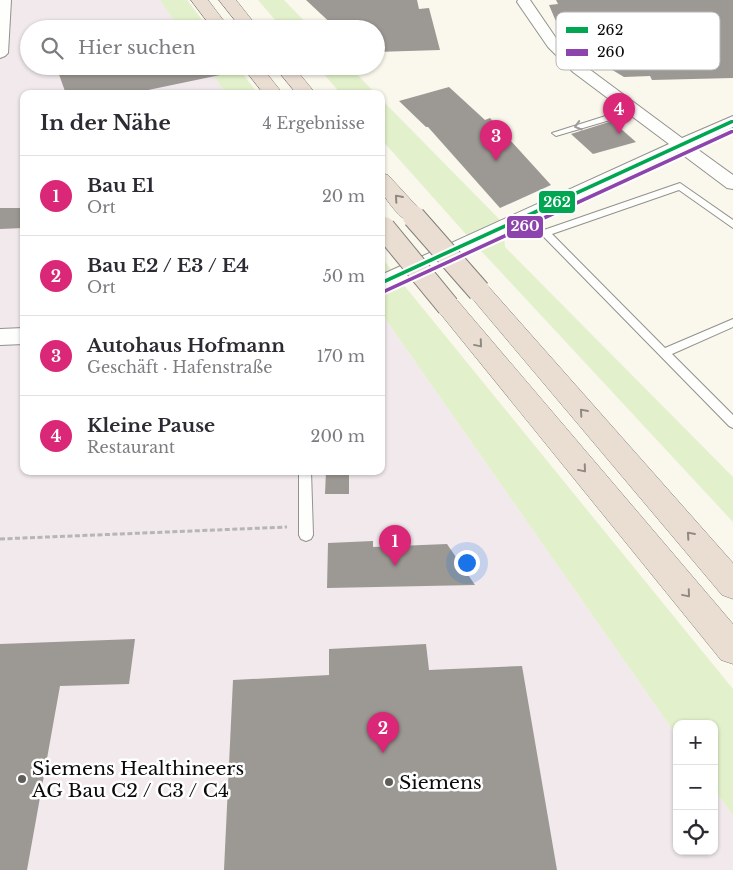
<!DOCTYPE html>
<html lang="de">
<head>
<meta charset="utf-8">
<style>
	:root { --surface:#fff; --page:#f2f2f3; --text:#2b2b33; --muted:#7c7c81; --line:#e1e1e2; --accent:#db2777 }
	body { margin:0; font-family:"Libre Baskerville",serif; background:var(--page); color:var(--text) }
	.controls { position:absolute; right:15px; bottom:15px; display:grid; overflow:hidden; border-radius:10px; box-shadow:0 1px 4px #0004 }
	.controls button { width:45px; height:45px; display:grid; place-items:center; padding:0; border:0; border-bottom:1px solid var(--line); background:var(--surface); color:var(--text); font:25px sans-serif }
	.you { position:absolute; left:466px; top:562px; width:18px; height:18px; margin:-12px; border:4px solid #fff; border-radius:50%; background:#1a73e8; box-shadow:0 0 0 8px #1a73e833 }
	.badge { display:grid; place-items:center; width:32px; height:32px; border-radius:50%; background:var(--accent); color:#fff; font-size:16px; font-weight:700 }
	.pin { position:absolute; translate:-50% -41px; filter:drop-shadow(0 1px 2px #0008) }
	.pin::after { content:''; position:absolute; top:26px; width:18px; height:15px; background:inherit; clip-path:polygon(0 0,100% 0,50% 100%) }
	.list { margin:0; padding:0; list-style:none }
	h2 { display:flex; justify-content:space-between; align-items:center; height:65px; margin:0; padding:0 20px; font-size:21px }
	h2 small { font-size:16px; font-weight:400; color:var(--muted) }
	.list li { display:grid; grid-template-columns:32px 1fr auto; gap:15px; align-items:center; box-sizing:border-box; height:80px; padding:0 20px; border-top:1px solid var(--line) }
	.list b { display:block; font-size:19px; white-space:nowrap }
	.list p { margin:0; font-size:16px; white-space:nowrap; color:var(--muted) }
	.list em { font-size:16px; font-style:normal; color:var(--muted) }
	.icon { flex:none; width:28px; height:28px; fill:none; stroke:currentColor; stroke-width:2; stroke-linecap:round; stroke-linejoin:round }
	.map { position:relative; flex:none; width:733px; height:870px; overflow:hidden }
	.search { position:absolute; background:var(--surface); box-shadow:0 1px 4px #0004; left:20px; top:20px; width:365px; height:55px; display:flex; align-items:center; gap:12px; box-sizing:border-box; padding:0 18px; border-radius:28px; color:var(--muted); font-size:19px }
	.panel { position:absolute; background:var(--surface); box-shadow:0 1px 4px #0004; left:20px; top:90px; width:365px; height:385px; border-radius:10px }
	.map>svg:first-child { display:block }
</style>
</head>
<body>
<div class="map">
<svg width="733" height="870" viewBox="0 0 733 870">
	<rect width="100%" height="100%" fill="#faf7ed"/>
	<!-- industrial -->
	<polygon fill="#f1e9ec" points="0,0 160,0 180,29 29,29 29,66 207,66 226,94 24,94 24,471 381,471 381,313 677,736 677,851 714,851 714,789 733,816 733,870 0,870"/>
	<!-- green -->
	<g fill="#e2f1cb">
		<polygon points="160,0 187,0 209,29 180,29"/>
		<polygon points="258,0 284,0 312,29 283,29"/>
		<polygon points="207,66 237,66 258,94 226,94"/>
		<polygon points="317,66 349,66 376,94 341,94"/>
		<polygon points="381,99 503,223 505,247 733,477 733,522 472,241 381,139"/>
		<polygon points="381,257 733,689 733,816 714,789 714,724 677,724 677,736 381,313"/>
	</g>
	<!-- building -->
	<g fill="#9c9994">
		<polygon points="306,0 417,0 419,9 429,8 440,50 376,52 376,29 337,29"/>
		<polygon points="556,0 733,0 733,78 652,80 650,76 624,77 599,62 588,37 563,38 549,5 558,4"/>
		<polygon points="56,66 219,66 220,75 129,94 66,94"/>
		<polygon points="449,87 485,120 490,118 551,185 500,208 428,127 426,127 399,101"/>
		<polygon points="612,121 636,142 593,154 571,134"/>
		<polygon points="0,208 24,208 24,228 0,229"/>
		<polygon points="326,471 349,471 349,494 325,494"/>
		<polygon points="373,541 373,547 447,544 475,585 327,588 328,543"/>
		<polygon points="135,639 129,684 60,686 27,870 0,870 0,644"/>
		<polygon points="426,644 429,670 522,666 557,870 224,870 233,680 329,675 329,649"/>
	</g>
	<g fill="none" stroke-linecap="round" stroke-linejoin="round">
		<!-- lane casing -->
		<g stroke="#92918c" stroke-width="2">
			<g id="lane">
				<polygon points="634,107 637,108 637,112 556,136 552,133"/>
				<polygon points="680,183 733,220 733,228 679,190 552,234 665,348 733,319 733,327 672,354 733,415 733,428 729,426 540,233 541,231"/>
				<polygon points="299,471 311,471 313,535 311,539 306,541 301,539 299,535"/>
			</g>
		</g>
		<!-- street casing -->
		<g stroke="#92918c" stroke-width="2">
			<g id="street">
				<polygon points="0,0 11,0 8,53 5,56 0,58"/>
				<polygon points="518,0 530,0 558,41 585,66 682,138 733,116 733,127 693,146 733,175 733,189 727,188 679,152 381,290 381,275 669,144 573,72 548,47 517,2"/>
				<polygon points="24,328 24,344 0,345 0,329"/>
			</g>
		</g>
		<!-- highway casing -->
		<g stroke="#7f7e7a" stroke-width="1">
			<g id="highway">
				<polygon points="191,0 208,0 230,29 213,29"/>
				<polygon points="219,0 236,0 259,29 242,29"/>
				<polygon points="242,66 261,66 283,94 264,94"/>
				<polygon points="274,66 293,66 316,94 297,94"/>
				<path d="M381,173L388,175L422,212L425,217L422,222C403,227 392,206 381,192Z"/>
				<polygon points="479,283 487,285 733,563 733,599 722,595 471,297 467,291 471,285"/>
				<polygon points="448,298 457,300 733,624 733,664 721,660 439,312 436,306 439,300"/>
			</g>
		</g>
		<!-- path -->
		<polyline stroke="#b7b6b5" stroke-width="3" stroke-dasharray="5 2.5" stroke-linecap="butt" points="0,539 287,527"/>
		<!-- lane -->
		<use href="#lane" fill="#fefefc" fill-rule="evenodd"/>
		<!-- street -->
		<use href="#street" fill="#fefefc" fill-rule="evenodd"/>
		<!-- highway -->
		<use href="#highway" fill="#eaded2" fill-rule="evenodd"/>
		<!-- highway-bridge casing -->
		<g stroke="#7f7e7a" stroke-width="24" stroke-linecap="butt">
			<g id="highway-bridge">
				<polyline points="414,217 479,291"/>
				<polyline points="384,228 448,306"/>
			</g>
		</g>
		<!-- highway-bridge -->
		<use href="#highway-bridge" stroke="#eaded2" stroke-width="22"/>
		<!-- bus-1 casing -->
		<g stroke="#fff" stroke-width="4">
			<polygon id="bus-1" points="731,120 733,120 733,123 381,285 381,281"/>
		</g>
		<!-- bus-2 casing -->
		<g stroke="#fff" stroke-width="4">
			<polygon id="bus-2" points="731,130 733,130 733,133 387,292 385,293 382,291 383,290"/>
		</g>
		<!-- bus-1 -->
		<use href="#bus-1" fill="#00a651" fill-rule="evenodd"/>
		<!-- bus-2 -->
		<use href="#bus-2" fill="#8e44ad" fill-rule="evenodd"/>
	</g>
	<!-- one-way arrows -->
	<defs><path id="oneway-chevron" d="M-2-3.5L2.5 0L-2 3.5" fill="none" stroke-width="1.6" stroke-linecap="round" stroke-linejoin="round" transform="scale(1.25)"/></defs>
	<use stroke="#9c9c9b" href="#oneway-chevron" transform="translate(578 126) rotate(164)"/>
	<g stroke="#908982">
		<use href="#oneway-chevron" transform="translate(398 198) rotate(-131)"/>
		<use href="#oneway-chevron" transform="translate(479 344) rotate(50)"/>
		<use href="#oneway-chevron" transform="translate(583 412) rotate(-131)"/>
		<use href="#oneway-chevron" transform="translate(583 469) rotate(50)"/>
		<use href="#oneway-chevron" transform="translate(690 535) rotate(-131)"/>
		<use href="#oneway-chevron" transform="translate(687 594) rotate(50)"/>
	</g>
	<!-- markers -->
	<g fill="#5e5d59" stroke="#fff" stroke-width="2">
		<circle cx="22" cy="779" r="5"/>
		<circle cx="389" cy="782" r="5"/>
	</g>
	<g text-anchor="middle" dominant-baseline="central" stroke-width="5" stroke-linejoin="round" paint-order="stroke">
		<!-- near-poi labels -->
		<g font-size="19" fill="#0a0a0a" stroke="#fff" text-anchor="start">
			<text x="32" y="768">Siemens Healthineers<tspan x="32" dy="22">AG Bau C2 / C3 / C4</tspan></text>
			<text x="399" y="782">Siemens</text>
		</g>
	</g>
	<!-- legend -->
	<rect x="556" y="12" width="164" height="58" rx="8" fill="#fff" stroke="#b6b6b6" stroke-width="1"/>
	<rect x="566" y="27" width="22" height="6" fill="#00a651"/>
	<rect x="566" y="49" width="22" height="7" fill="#8e44ad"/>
	<g font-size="14" fill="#0a0a0a">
		<text x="597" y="35">262</text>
		<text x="597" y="57">260</text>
	</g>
	<g stroke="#fff" stroke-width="2">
		<rect x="538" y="190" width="38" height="24" rx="5" fill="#00a651"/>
		<rect x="506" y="215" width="38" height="24" rx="5" fill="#8e44ad"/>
	</g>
	<g font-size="14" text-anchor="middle" font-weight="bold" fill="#fff">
		<text x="557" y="207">262</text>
		<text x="525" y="231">260</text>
	</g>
</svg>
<div class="controls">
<button>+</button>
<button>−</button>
<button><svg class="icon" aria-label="locate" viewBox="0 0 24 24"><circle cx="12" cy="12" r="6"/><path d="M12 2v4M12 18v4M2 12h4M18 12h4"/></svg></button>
</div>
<div class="you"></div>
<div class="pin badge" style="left:395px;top:566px">1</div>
<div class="pin badge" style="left:383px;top:753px">2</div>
<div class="pin badge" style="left:496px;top:161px">3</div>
<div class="pin badge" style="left:619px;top:134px">4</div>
<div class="search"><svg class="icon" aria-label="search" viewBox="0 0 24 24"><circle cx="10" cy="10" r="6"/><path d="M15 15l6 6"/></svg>Hier suchen</div>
<section class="panel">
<h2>In der Nähe<small>4 Ergebnisse</small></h2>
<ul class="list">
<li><span class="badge">1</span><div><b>Bau E1</b><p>Ort</p></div><em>20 m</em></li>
<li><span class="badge">2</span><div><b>Bau E2 / E3 / E4</b><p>Ort</p></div><em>50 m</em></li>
<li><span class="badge">3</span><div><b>Autohaus Hofmann</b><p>Geschäft · Hafenstraße</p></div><em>170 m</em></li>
<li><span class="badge">4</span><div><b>Kleine Pause</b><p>Restaurant</p></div><em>200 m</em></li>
</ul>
</section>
</div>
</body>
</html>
